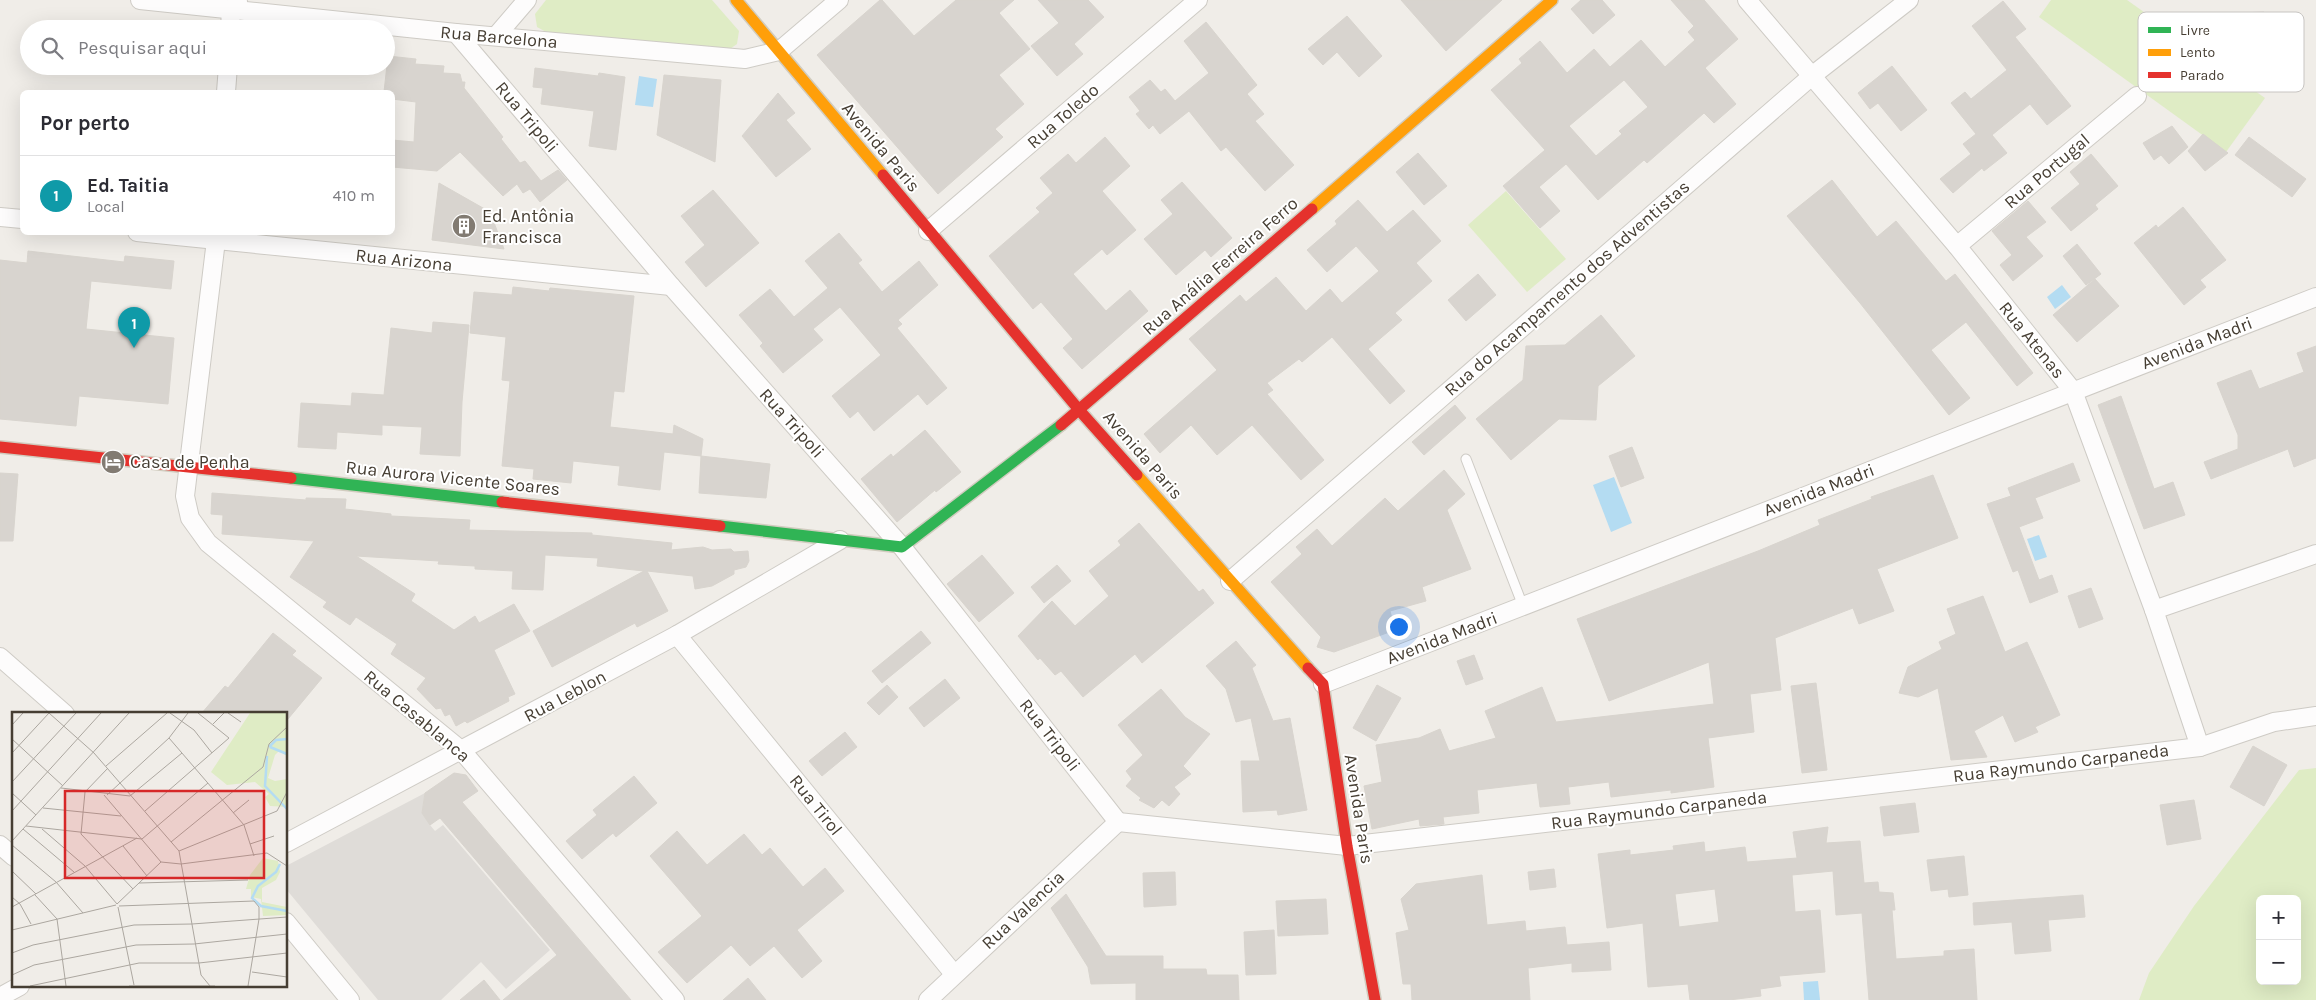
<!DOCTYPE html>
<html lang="pt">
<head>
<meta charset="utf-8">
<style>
	:root { --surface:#fff; --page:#f2f2f3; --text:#2b2b33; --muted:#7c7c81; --line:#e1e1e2; --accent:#2563eb }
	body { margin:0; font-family:Karla,sans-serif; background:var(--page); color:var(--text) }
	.controls { position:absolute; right:15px; bottom:15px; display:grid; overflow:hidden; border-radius:8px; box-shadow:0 5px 20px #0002 }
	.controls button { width:45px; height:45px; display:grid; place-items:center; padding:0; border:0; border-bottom:1px solid var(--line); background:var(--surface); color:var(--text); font:25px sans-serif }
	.you { position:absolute; left:1398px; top:626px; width:18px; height:18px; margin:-12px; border:4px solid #fff; border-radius:50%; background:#1a73e8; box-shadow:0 0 0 8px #1a73e833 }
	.badge { display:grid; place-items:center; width:32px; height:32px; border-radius:50%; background:var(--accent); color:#fff; font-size:16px; font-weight:700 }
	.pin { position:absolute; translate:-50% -41px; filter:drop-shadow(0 1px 2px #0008) }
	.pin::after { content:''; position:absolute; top:26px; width:18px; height:15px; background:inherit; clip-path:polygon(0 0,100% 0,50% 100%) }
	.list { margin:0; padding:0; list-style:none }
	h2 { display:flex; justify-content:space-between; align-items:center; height:65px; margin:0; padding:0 20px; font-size:21px }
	h2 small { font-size:16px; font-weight:400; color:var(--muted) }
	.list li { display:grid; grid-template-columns:32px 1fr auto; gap:15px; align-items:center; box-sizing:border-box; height:80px; padding:0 20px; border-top:1px solid var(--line) }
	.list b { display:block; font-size:19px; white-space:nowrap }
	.list p { margin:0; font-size:16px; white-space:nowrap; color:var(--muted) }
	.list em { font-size:16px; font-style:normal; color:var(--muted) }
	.icon { flex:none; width:28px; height:28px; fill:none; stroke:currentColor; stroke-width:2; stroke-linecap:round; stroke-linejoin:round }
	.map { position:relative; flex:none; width:2316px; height:1000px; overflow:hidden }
	.search { position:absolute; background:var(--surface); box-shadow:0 5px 20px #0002; left:20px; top:20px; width:375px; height:55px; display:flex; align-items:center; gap:12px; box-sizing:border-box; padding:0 18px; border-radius:28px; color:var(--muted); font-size:19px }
	.panel { position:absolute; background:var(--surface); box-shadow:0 5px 20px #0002; left:20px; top:90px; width:375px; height:145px; border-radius:8px }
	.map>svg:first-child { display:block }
</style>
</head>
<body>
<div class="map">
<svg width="2316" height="1000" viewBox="0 0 2316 1000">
	<rect width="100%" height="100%" fill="#f0ede8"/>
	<!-- green -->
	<g fill="#dfecc5" fill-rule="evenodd">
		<polygon points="546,0 712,0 739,31 737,44 727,51 548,33 537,27 535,14"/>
		<polygon points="2051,0 2127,0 2265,98 2226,152 2039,17"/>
		<polygon points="1506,191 1566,259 1527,292 1468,225"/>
		<path d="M2316,768V1000H2139L2149,973L2194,906L2299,770ZM2260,899H2297V981H2260Z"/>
	</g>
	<!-- parking -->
	<polygon fill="#dfdcd8" points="425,793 422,813 430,825 435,831 443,825 550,950 506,989 481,962 441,1000 378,1000 286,889 286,866"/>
	<!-- water -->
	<g fill="#b4dcf2">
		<polygon points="639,76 657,79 653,107 635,105"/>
		<polygon points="2062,285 2071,297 2055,309 2047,297"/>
		<polygon points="1614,477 1632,523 1611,532 1593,485"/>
		<polygon points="2039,535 2047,557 2035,561 2027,539"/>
		<polygon points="1818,981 1820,1000 1804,1000 1803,982"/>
	</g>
	<!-- building -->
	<g fill="#d8d4cf" stroke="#d8d4ce" fill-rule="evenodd">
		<polygon points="880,0 882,0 914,36 956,0 1014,0 999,13 1030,49 999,75 1024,104 995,129 1003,137 938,194 817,55"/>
		<polygon points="1038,0 1088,0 1104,17 1074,44 1083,54 1057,76 1031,46 1059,23"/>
		<polygon points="1401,0 1502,0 1446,51"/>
		<polygon points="1581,0 1602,0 1615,15 1593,34 1571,9"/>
		<path d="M1671,0H1704L1738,39L1705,68L1736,104L1714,123L1704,113L1647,163L1644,160L1598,200L1566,164L1539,187L1560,211L1540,228L1503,186L1545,150L1491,90L1522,63L1519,59L1540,41L1567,73L1594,49L1610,67L1641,40L1665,67L1695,40L1688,32L1694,26ZM1624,80L1648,107L1619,131L1622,134L1596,156L1569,126Z"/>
		<polygon points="2003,1 2026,29 2015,37 2071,106 2047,125 2030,104 1992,135 2007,153 1984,171 1982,168 1953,193 1940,179 1971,154 1963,144 1976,134 1951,103 1965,92 1971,99 2007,70 1972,26"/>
		<polygon points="2264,12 2265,36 2256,46 2242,46 2232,37 2231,23 2241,13"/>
		<polygon points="1347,16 1382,56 1359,77 1337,52 1323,65 1308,49"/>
		<polygon points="1206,22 1257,85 1247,94 1264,114 1255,121 1294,165 1265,191 1226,147 1221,151 1189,111 1160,134 1153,125 1149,129 1136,114 1140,111 1129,97 1150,80 1161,92 1165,89 1175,101 1209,73 1184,41"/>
		<polygon points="388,56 416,59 415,64 444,66 443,73 460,74 462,82 465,82 464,88 503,137 501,139 520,163 525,161 541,181 558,170 567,180 540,202 530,189 523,193 517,184 503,196 460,152 437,171 392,167 392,140 414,142 416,102 392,99 392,92 384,92"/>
		<polygon points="1892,66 1927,110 1901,131 1878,103 1870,109 1858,93"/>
		<polygon points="535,68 598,76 599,73 625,77 616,150 589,146 594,111 541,104 543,88 533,87"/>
		<polygon points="664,75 721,80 715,162 657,135"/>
		<polygon points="778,93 795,113 786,120 811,149 776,177 742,136"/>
		<polygon points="2172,126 2188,147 2169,164 2161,155 2154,160 2143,143"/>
		<polygon points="2203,134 2228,153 2205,171 2188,151"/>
		<polygon points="1105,137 1130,166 1102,191 1136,230 1107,255 1102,249 1073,274 1106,311 1130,290 1148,311 1082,369 1063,348 1073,339 1041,302 1033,309 989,256 1040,212 1036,208 1053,193 1040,178 1068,154 1076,163"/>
		<polygon points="2249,137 2306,179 2292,197 2235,155"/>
		<polygon points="1418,153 1447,186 1424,205 1396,172"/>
		<polygon points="2091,154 2118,186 2095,205 2098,209 2071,231 2051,208 2080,184 2070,172"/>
		<polygon points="1832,180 1877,237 1896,221 1946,281 1955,274 2033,373 2017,386 1966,322 1931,350 1970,398 1949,415 1860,303 1787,216"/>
		<polygon points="1182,182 1232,238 1211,257 1205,250 1176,275 1144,239 1173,214 1161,200"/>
		<polygon points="439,183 490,212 504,249 432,240"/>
		<polygon points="713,190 759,243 706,287 685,262 705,245 681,216"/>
		<polygon points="1358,200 1387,232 1413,210 1441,241 1416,263 1432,281 1395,313 1402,320 1368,349 1405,391 1390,404 1332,337 1302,362 1299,359 1267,383 1273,390 1267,394 1324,460 1301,480 1252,425 1217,455 1191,425 1160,453 1144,434 1217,370 1189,339 1240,295 1246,302 1276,277 1306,311 1330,289 1342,303 1379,271 1356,246 1327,272 1307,250 1337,224 1335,221"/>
		<polygon points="2028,201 2046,222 2026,237 2043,256 2013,281 2000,265 2012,255 1992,231"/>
		<polygon points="2183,207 2226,260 2200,280 2206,287 2184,305 2134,243 2156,225 2158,228"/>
		<polygon points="839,233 862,260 858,263 882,292 919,261 938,285 898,320 902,324 897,328 947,388 927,405 918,394 874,431 858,411 850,418 832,396 881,355 840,307 813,329 823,340 783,373 760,346 763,343 739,315 770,289 794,317 828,288 805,261"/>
		<polygon points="2077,244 2101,274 2086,285 2063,256"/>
		<polygon points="28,251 124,262 125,256 174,261 171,289 91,281 86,329 174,338 168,404 79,396 76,426 0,419 0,260 27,263"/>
		<polygon points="1478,274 1496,295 1466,321 1448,300"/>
		<polygon points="2095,279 2119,306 2077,342 2053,315"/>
		<polygon points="513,287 549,291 550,288 634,296 624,392 614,391 610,427 673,434 674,425 703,439 701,456 664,452 660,490 618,485 620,466 573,461 571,483 533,479 534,469 502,466 510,381 502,380 506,337 470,333 474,292 512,295"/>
		<polygon points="1601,315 1635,356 1598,386 1596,420 1559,419 1511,460 1476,419 1523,380 1526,346 1565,345"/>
		<polygon points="433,322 469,325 462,402 460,456 420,454 422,427 382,425 382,435 337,432 336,449 298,447 301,403 351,406 352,393 384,395 391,328 432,333"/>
		<polygon points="2316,346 2316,458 2294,467 2288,449 2211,479 2204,462 2238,449 2238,435 2217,383 2251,370 2259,389 2304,372 2297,353"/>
		<polygon points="2121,396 2154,489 2173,482 2185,515 2144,529 2098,405"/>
		<polygon points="1455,405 1466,418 1424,455 1412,442"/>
		<polygon points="925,430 961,472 936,492 935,490 897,522 861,479 891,454 893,457"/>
		<polygon points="1632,447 1644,478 1621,487 1609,456"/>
		<polygon points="701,456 770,464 766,498 699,493"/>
		<polygon points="2073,463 2080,481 2035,498 2043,518 2019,527 2039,580 2052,575 2058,592 2030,603 2018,570 2013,572 1987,504 2011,496 2008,488"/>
		<polygon points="1444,470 1465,494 1447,510 1471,569 1422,587 1426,601 1390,611 1395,630 1334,652 1317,647 1321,637 1271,582 1302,554 1296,547 1317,529 1332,546 1385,498 1398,511"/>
		<polygon points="0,473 18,474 13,541 0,541"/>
		<polygon points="1933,475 1958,538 1877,569 1894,611 1859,624 1853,608 1775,638 1781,690 1750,694 1754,732 1708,738 1714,787 1671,793 1671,790 1611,797 1609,782 1568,787 1570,804 1540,807 1537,783 1477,790 1479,813 1443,817 1444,824 1420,826 1419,819 1372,829 1364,786 1382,782 1376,745 1419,738 1440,729 1449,751 1496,738 1485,711 1542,687 1556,722 1714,704 1709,662 1609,701 1577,619 1758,551 1820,525 1818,520 1872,499 1871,497"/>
		<polygon points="212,493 306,500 306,498 346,499 345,509 391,514 391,516 470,520 469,530 592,533 592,535 672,543 671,550 703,547 712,550 731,549 734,552 748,551 749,561 746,567 734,570 734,574 712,586 695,589 693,576 647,571 668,611 637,627 635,623 552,667 533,631 644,571 597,566 598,558 545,555 543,590 512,589 513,571 475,569 475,566 438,564 439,561 356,556 415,594 411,601 454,630 475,616 479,623 514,604 530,631 494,650 515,694 508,697 509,701 467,723 465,721 456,726 450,714 445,716 441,708 436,709 417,689 426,678 391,654 397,644 356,617 350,625 323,607 327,602 290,577 314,541 222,534 223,515 211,514"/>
		<polygon points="1139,523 1199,592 1203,589 1214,603 1142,663 1135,654 1083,697 1061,671 1055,675 1040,658 1038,660 1018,636 1052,601 1075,626 1109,596 1089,571 1121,545 1118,541"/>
		<polygon points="982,555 1014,593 979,622 947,584"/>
		<polygon points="1057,565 1071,581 1044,603 1031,587"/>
		<polygon points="2091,588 2103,619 2079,628 2068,596"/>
		<polygon points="1983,596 2005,652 2027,642 2060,715 2035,727 2038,732 2015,742 2003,715 1974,731 1987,757 1951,760 1938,688 1918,697 1899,693 1908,667 1942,649 1939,642 1956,634 1947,609"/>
		<polygon points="921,631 931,643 882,683 872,671"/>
		<polygon points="273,633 296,651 292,655 322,678 288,719 286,714 201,714 225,686 228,688"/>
		<polygon points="1236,641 1256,665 1252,668 1273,721 1290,718 1307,810 1278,815 1277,810 1243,812 1241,761 1260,761 1251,718 1236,722 1226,689 1206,666"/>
		<polygon points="1474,655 1483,679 1466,685 1457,661"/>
		<polygon points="945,679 960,698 924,727 909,708"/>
		<polygon points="1816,683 1827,770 1802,773 1791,686"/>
		<polygon points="887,685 898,697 879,715 867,703"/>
		<polygon points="1377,685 1401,698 1376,741 1353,728"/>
		<polygon points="1161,689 1185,717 1210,734 1183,766 1191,774 1174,787 1180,794 1169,806 1162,800 1154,808 1139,800 1141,798 1126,786 1132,779 1126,771 1143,755 1118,725"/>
		<polygon points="845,732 857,747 822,776 809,761"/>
		<polygon points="2253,746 2287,765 2264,806 2230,787"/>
		<polygon points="454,773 466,775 478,791 462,802 631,1000 503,1000 557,955 440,818 430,825 422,813 425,793"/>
		<polygon points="634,776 657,803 616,837 613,833 582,859 566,841 597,815 593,810"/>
		<polygon points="2194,800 2201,839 2167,845 2160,805"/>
		<polygon points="1915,803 1919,832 1884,836 1880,807"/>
		<path d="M1828,827L1826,843L1860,841L1864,883L1878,882L1879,892L1893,893L1895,910H1892L1896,959L1944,956V951L1974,949L1977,1000H1869L1862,913L1836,915L1833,871L1792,875L1795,912L1820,910L1825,972L1779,976L1781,986L1760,989L1761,996L1729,1000H1690L1688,984L1648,987L1643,923L1607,928L1598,854L1630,850V855L1674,850L1673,846L1704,842L1705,852L1745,847L1747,862L1797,858L1793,832ZM1715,889L1719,922L1679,927L1675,894Z"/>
		<polygon points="677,831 707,865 744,834 762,855 770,848 803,887 825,868 844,891 797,930 822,961 802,978 774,946 750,966 731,945 687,983 658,952 702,916 650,856"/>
		<polygon points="1964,856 1968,895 1949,897 1948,889 1931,891 1927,860"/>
		<polygon points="1554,869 1556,887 1530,890 1528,872"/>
		<polygon points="1175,872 1176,905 1144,907 1143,873"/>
		<polygon points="1482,875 1487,925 1525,921 1526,931 1565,927 1567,945 1609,942 1611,970 1572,972 1572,963 1528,968 1530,1000 1412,1000 1411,984 1403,984 1396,933 1409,930 1401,899 1416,884"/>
		<polygon points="1066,894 1106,956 1163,956 1163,969 1206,969 1207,975 1238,975 1239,1000 1136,1000 1136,983 1091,984 1088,967 1051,908"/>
		<polygon points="2083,895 2085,917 2048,920 2051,951 2015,954 2012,922 1974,925 1973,903"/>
		<polygon points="1326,899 1328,934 1278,936 1276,901"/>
		<polygon points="1274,930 1276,974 1246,975 1244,932"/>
		<polygon points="748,978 766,1000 723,1000"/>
		<polygon points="484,980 500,1000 460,1000"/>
	</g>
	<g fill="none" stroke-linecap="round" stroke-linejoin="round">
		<!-- lane casing -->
		<g stroke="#cecbc5" stroke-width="11">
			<polyline id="lane" points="1466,459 1523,606"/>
		</g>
		<!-- street casing -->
		<g stroke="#cecbc5" stroke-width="20">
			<g id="street">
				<polyline points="140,0 456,33 745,59 779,51 839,0"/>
				<polyline points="1747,0 1957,246 2073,391 2154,610 2200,747"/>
				<polyline points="230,29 231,9 238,2"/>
				<polyline points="456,33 671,286 902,547 1118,822"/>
				<polyline points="496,36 527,0"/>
				<polyline points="226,92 228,66"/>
				<polyline points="0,217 22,219"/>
				<polyline points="928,231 1198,0"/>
				<polyline points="137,232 671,286"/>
				<polyline points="217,232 185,496 190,518 208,543 462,751 675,1000"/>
				<polyline points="1957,246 2137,96"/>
				<polyline points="1230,581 1813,75 1909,0"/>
				<polyline points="2154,610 2316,554"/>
				<polyline points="677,635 954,974"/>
				<polyline points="0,657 65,714"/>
				<polyline points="1323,684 2316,297"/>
				<polyline points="1118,822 1347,846 2200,747 2274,722 2316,716"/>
				<polyline points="286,843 677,635 840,540"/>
				<polyline points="0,845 14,857"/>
				<polyline points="286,922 350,1000"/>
				<polyline points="0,997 20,986"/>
				<polyline points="928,1000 1118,822"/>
			</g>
		</g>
		<!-- fast casing -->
		<g stroke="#d1ccbf" stroke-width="14">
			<g id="fast">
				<polyline points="291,478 502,502"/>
				<polyline points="720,526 902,547 1061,425"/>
			</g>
		</g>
		<!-- slow casing -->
		<g stroke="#d1ccbf" stroke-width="14">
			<g id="slow">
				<polyline points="736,0 883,175"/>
				<polyline points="1312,209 1552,0"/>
				<polyline points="1137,475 1308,668"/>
			</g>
		</g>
		<!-- jam casing -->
		<g stroke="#d1ccbf" stroke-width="14">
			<g id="jam">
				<polyline points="883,175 1080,411 1137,475"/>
				<polyline points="1061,425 1312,209"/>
				<polyline points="0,447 291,478"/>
				<polyline points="502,502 720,526"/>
				<polyline points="1308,668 1323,684 1347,846 1375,1000"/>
			</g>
		</g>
		<!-- lane -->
		<use href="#lane" stroke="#fdfcfc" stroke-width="9"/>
		<!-- street -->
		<use href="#street" stroke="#fdfcfc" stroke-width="18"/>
		<!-- fast -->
		<use href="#fast" stroke="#30b455" stroke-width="11"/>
		<!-- slow -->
		<use href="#slow" stroke="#ff9f0a" stroke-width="11"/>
		<!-- jam -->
		<use href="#jam" stroke="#e5322d" stroke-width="11"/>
	</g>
	<!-- icons -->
	<defs>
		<g id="building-disc" transform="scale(1.25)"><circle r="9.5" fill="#827b72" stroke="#fff"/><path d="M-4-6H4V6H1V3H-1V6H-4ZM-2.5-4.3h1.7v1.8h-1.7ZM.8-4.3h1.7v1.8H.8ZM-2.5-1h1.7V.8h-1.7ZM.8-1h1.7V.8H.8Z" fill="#fff"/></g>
		<g id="hotel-disc" transform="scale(1.25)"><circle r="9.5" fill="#827b72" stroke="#fff"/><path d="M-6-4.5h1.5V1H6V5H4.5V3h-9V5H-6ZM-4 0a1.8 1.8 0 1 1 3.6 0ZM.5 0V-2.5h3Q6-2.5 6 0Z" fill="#fff"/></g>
	</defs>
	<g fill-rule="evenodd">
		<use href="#building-disc" x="464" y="226"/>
		<use href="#hotel-disc" x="113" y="462"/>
	</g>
	<g text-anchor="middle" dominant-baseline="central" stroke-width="4" stroke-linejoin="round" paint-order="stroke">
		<!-- street labels -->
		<g font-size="18" fill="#463e33" stroke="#fff">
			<text transform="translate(499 37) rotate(5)">Rua Barcelona</text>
			<text transform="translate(1063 116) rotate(-41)">Rua Toledo</text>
			<text transform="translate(527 117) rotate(50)">Rua Tripoli</text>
			<text transform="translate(881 147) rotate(50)">Avenida Paris</text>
			<text transform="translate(2047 171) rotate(-40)">Rua Portugal</text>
			<text transform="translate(404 260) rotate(6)">Rua Arizona</text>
			<text transform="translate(1220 266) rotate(-41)">Rua Anália Ferreira Ferro</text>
			<text transform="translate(1567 288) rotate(-41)">Rua do Acampamento dos Adventistas</text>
			<text transform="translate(2032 340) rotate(51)">Rua Atenas</text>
			<text transform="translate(2197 343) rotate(-21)">Avenida Madri</text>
			<text transform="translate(792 423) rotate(48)">Rua Tripoli</text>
			<text transform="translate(1143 455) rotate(49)">Avenida Paris</text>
			<text transform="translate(453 478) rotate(6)">Rua Aurora Vicente Soares</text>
			<text transform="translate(1819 490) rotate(-21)">Avenida Madri</text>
			<text transform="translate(1442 638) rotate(-21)">Avenida Madri</text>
			<text transform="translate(565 696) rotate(-28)">Rua Leblon</text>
			<text transform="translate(417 716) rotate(40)">Rua Casablanca</text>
			<text transform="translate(1050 735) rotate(52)">Rua Tripoli</text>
			<text transform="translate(2061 763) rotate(-7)">Rua Raymundo Carpaneda</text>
			<text transform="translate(816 805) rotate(51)">Rua Tirol</text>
			<text transform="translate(1359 809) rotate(81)">Avenida Paris</text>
			<text transform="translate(1659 810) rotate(-7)">Rua Raymundo Carpaneda</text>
			<text transform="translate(1023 910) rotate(-43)">Rua Valencia</text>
		</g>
		<!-- poi labels -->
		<g font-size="18" fill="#463e33" stroke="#fff" text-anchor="start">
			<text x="482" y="216">Ed. Antônia<tspan x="482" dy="21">Francisca</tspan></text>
			<text x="130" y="462">Casa de Penha</text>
		</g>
	</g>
	<!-- overview -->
	<g transform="translate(12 712)">
		<rect width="275" height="275" fill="#f0ede8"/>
		<path d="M238,1H275V44L267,39L263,43L256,66L263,69L275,67V95L258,94L253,85L257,82L243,70L215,73L199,60ZM251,146L266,149L268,160L264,168L250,176V190L275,195V203L251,204L249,187L239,185V177H234L238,163Z" fill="#dfecc5"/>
		<path fill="none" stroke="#b4dcf2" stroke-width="2.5" d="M257,35L264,28L275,27M258,35L275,42M255,44L253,74L275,97M268,152L264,160L246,174L240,186L249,194L275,199"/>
		<path fill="none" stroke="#aca7a0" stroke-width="1" d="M37,1L82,41L167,139L189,263L198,274M158,1L182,18L200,41M216,1L229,10M201,12L212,1M0,13L11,1M157,26L232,113L242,144M0,27L51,74M0,41L37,1M94,54L155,1M96,56L73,80L69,122L121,177M0,70L64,1M49,76L118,84L170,41M0,81L24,103M92,83L149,150M95,83L157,26L176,1M31,96L109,104M0,99L89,1M133,99L217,26L186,1M221,101L237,88M14,114L130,127L196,71M11,117L62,160M30,117L73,154L105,192M0,129L117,1M159,130L251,55L257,32L275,15M238,132L262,124M0,133L44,170L71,201M111,134L135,164M167,139L265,99L275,80M149,150L169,152L255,141L275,154M0,159L24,182M127,171L236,168M23,183L45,207L54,274M0,185L8,192L19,212M105,192L149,150M107,194L242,189L247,195V207L236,274M0,195L125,126M106,195L122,273M0,218L104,193M0,241L21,233L122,213L180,212L275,205M240,260L275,265M0,263L22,253L124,233L182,232L275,222M18,274L127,251H187L275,241M117,274H203"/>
		<path fill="#d62828" fill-opacity="0.15" stroke="#d62828" stroke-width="2.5" d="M53,79H252V166H53Z"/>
		<rect width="275" height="275" fill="none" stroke="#463e33" stroke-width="2.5"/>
	</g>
	<!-- legend -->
	<rect x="2138" y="12" width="166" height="80" rx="8" fill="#fff" stroke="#c8c5c2" stroke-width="1"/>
	<rect x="2148" y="27" width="23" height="6" fill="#30b455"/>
	<rect x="2148" y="49" width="23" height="7" fill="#ff9f0a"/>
	<rect x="2148" y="72" width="23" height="6" fill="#e5322d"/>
	<g font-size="14" fill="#463e33">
		<text x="2180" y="35">Livre</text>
		<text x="2180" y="57">Lento</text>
		<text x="2180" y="80">Parado</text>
	</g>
</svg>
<div class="controls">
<button>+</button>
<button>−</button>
</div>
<div class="you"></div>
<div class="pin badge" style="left:134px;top:348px;background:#0f9aa8">1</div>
<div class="search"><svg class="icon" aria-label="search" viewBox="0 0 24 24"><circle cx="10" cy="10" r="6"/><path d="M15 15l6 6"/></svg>Pesquisar aqui</div>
<section class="panel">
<h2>Por perto<small></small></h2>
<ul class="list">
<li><span class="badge" style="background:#0f9aa8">1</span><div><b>Ed. Taitia</b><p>Local</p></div><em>410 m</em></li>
</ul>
</section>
</div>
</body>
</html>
